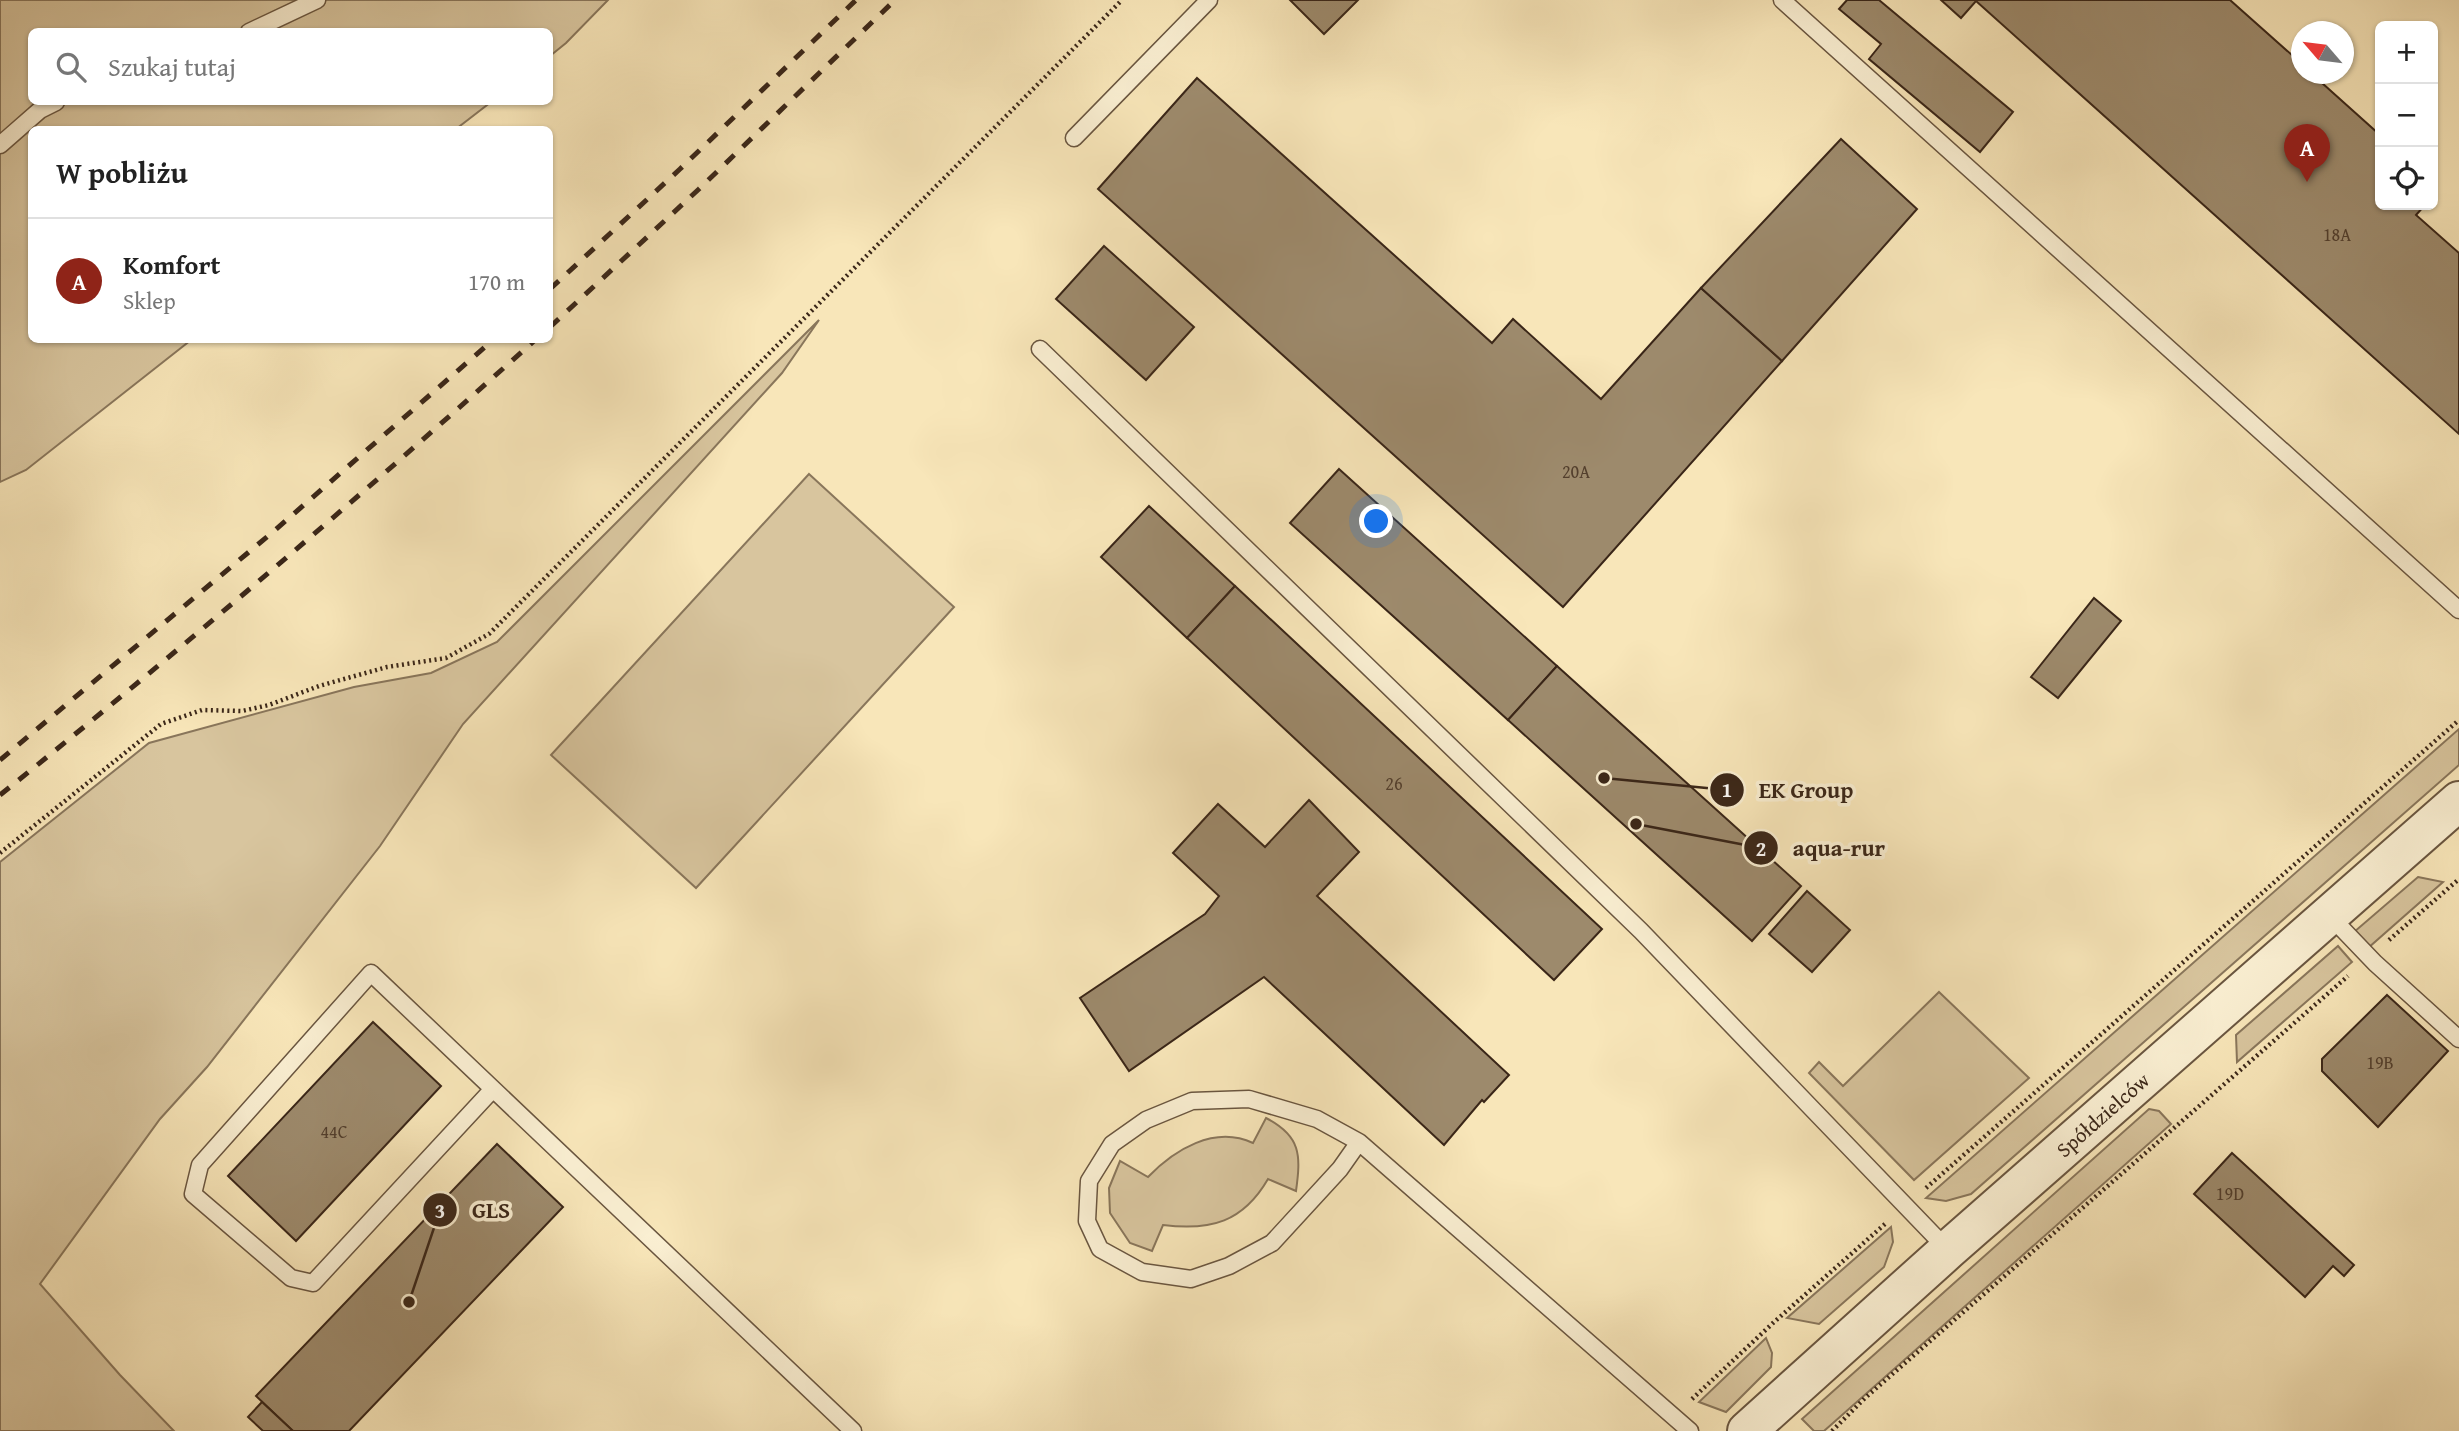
<!DOCTYPE html>
<html lang="pl">
<head>
<meta charset="utf-8">
<style>
	:root { --surface:#fff; --page:#f2f2f2; --text:#222; --muted:#767676; --line:#e0e0e0; --accent:#8f2418 }
	body { margin:0; font-family:"Gentium Book Plus",serif; background:var(--page); color:var(--text) }
	.controls { position:absolute; right:21px; top:21px; display:grid; overflow:hidden; border-radius:10px; box-shadow:0 2px 5px #0004 }
	.controls button { width:63px; height:63px; display:grid; place-items:center; padding:0; border:0; border-bottom:2px solid var(--line); background:var(--surface); color:var(--text); font:35px sans-serif }
	.compass { position:absolute; left:2291px; top:21px; width:63px; height:63px; border-radius:50%; background:var(--surface); box-shadow:0 2px 5px #0004; rotate:298deg }
	.you { position:absolute; left:1377px; top:522px; width:24px; height:24px; margin:-18px; border:5px solid #fff; border-radius:50%; background:#1a73e8; box-shadow:0 0 0 10px #1a73e833 }
	.badge { display:grid; place-items:center; width:46px; height:46px; border-radius:50%; background:var(--accent); color:#fff; font-size:23px; font-weight:700 }
	.pin { position:absolute; translate:-50% -58px; filter:drop-shadow(0 2px 4px #0008) }
	.pin::after { content:''; position:absolute; top:37px; width:24px; height:21px; background:inherit; clip-path:polygon(0 0,100% 0,50% 100%) }
	.list { margin:0; padding:0; list-style:none }
	h2 { display:flex; justify-content:space-between; align-items:center; height:91px; margin:0; padding:0 28px; font-size:30px }
	h2 small { font-size:23px; font-weight:400; color:var(--muted) }
	.list li { display:grid; grid-template-columns:46px 1fr auto; gap:21px; align-items:center; box-sizing:border-box; height:126px; padding:0 28px; border-top:2px solid var(--line) }
	.list b { display:block; font-size:26px; white-space:nowrap }
	.list p { margin:0; font-size:23px; white-space:nowrap; color:var(--muted) }
	.list em { font-size:23px; font-style:normal; color:var(--muted) }
	.icon { flex:none; width:38px; height:38px; fill:none; stroke:currentColor; stroke-width:2; stroke-linecap:round; stroke-linejoin:round }
	.map { position:relative; flex:none; width:2459px; height:1431px; overflow:hidden }
	.search { position:absolute; background:var(--surface); box-shadow:0 2px 5px #0004; left:28px; top:28px; width:525px; height:77px; display:flex; align-items:center; gap:18px; box-sizing:border-box; padding:0 24px; border-radius:10px; color:var(--muted); font-size:26px }
	.panel { position:absolute; background:var(--surface); box-shadow:0 2px 5px #0004; left:28px; top:126px; width:525px; height:217px; border-radius:10px }
	.map>svg:first-child { display:block }
</style>
</head>
<body>
<div class="map">
<svg width="2459" height="1431" viewBox="0 0 2459 1431">
	<rect width="100%" height="100%" fill="#f8e6b9"/>
	<filter id="stains"><feTurbulence type="fractalNoise" baseFrequency=".00286" numOctaves="4"/><feColorMatrix values="0 0 0 0 .2 0 0 0 0 .09 0 0 0 0 .02 0 0 0 .5 -.17"/></filter>
	<radialGradient id="worn" r=".72"><stop offset=".6" stop-color="#630" stop-opacity="0"/><stop offset="1" stop-color="#630" stop-opacity=".3"/></radialGradient>
	<!-- green -->
	<g fill="#d8c59e" stroke="#89765b" stroke-width="2">
		<polygon points="0,0 608,0 566,43 550,56 550,32 32,32 32,102 491,102 456,129 32,130 32,340 191,340 26,470 0,482"/>
		<polygon points="819,320 782,373 463,724 380,846 207,1067 160,1119 40,1284 120,1375 174,1431 0,1431 0,862 149,743 354,687 431,673 497,642"/>
		<polygon points="809,474 954,607 696,888 551,755"/>
		<polygon points="2459,729 2459,765 1971,1194 1946,1201 1926,1198"/>
		<polygon points="2418,877 2443,882 2368,948 2354,932"/>
		<polygon points="2338,946 2352,962 2237,1062 2236,1035"/>
		<polygon points="1939,992 2029,1078 1914,1180 1809,1073 1819,1062 1843,1086"/>
		<polygon points="2149,1109 2159,1111 2171,1124 1824,1431 1814,1431 1802,1419"/>
		<path d="M1266,1118C1301,1136 1301,1155 1296,1191L1268,1179C1243,1222 1211,1231 1163,1225L1152,1251L1130,1243L1110,1213L1109,1188L1120,1161L1148,1177C1174,1150 1214,1125 1253,1143Z"/>
		<polygon points="1891,1227 1893,1242 1884,1267 1819,1324 1787,1318"/>
		<polygon points="1766,1338 1772,1353 1771,1367 1726,1412 1699,1402"/>
	</g>
	<!-- building -->
	<g fill="#9d8a6c" stroke="#3a2618" stroke-width="2">
		<polygon points="1290,0 1358,0 1324,34"/>
		<polygon points="1847,0 1879,0 2013,112 1980,152 1869,59 1881,44 1839,9"/>
		<polygon points="1941,0 2230,0 2302,64 2302,74 2312,74 2380,135 2380,205 2425,205 2416,215 2459,253 2459,434 1976,1 1961,18"/>
		<polygon points="1197,78 1492,343 1513,319 1601,399 1701,288 1782,361 1563,607 1098,189"/>
		<polygon points="1841,139 1917,209 1782,361 1701,288"/>
		<polygon points="1104,246 1194,327 1146,380 1056,299"/>
		<polygon points="1339,469 1557,666 1508,720 1290,523"/>
		<polygon points="1149,506 1235,586 1187,638 1101,557"/>
		<polygon points="1235,586 1602,929 1554,980 1187,638"/>
		<polygon points="2094,598 2121,621 2058,698 2031,677"/>
		<polygon points="1557,666 1801,886 1752,941 1508,720"/>
		<polygon points="1309,800 1359,852 1317,896 1509,1075 1484,1102 1482,1100 1444,1145 1264,977 1129,1071 1080,998 1205,914 1219,896 1173,853 1218,804 1265,847"/>
		<polygon points="1807,891 1850,930 1812,972 1769,934"/>
		<polygon points="2387,995 2448,1051 2378,1127 2322,1071 2322,1059"/>
		<polygon points="373,1022 441,1086 296,1241 228,1176"/>
		<polygon points="497,1144 563,1207 349,1431 293,1431 256,1396"/>
		<polygon points="2232,1153 2354,1265 2344,1276 2333,1266 2305,1297 2194,1194"/>
		<polygon points="262,1402 293,1431 263,1431 248,1417"/>
	</g>
	<g fill="none" stroke-linecap="round" stroke-linejoin="round">
		<!-- service casing -->
		<g stroke="#6a5640" stroke-width="19">
			<g id="service">
				<polyline points="1782,0 2459,610"/>
				<polyline points="249,32 317,0"/>
				<polyline points="1074,138 1209,0"/>
				<polyline points="0,145 40,110 56,102"/>
				<polyline points="1040,349 1641,931 1948,1250"/>
				<polyline points="2329,915 2375,963 2459,1039"/>
				<polyline points="493,1089 313,1283 291,1278 193,1194 200,1165 371,973 853,1431"/>
				<polyline points="1359,1142 1340,1169 1272,1243 1229,1266 1191,1279 1142,1272 1100,1249 1087,1221 1089,1181 1112,1144 1146,1120 1192,1101 1249,1099 1317,1119 1359,1142 1690,1431"/>
			</g>
		</g>
		<!-- tertiary casing -->
		<g stroke="#6a5640" stroke-width="42">
			<g id="tertiary">
				<path id="s1" d="M1747,1431L1948,1250L2459,801"/>
			</g>
		</g>
		<!-- path -->
		<g stroke="#3a2618" stroke-width="4.5" stroke-dasharray="2 3.5" stroke-linecap="butt">
			<polyline points="0,853 161,724 202,710 242,711 269,705 319,686 387,667 446,658 489,634 1122,0"/>
			<polyline points="2389,940 2459,879"/>
			<polyline points="1926,1188 2459,720"/>
			<polyline points="1692,1399 1773,1323 1885,1224"/>
			<polyline points="1832,1431 1865,1398 2348,976"/>
		</g>
		<!-- service -->
		<use href="#service" stroke="#faefd2" stroke-width="16"/>
		<!-- tertiary -->
		<use href="#tertiary" stroke="#faefd2" stroke-width="38"/>
		<!-- rail -->
		<g stroke="#3a2618" stroke-width="5" stroke-dasharray="12 12" stroke-linecap="butt">
			<polyline points="550,289 680,169 856,0"/>
			<polyline points="550,327 699,189 895,0"/>
			<polyline points="0,760 274,531 493,340"/>
			<path d="M0,795C183,648 361,496 535,340"/>
		</g>
	</g>
	<g text-anchor="middle" dominant-baseline="central" stroke-width="7" stroke-linejoin="round" paint-order="stroke">
		<!-- number labels -->
		<g font-size="18" fill="#533f2d">
			<text x="2337" y="234">18A</text>
			<text x="1576" y="471">20A</text>
			<text x="1394" y="783">26</text>
			<text x="2380" y="1062">19B</text>
			<text x="334" y="1131">44C</text>
			<text x="2230" y="1193">19D</text>
		</g>
		<!-- street labels -->
		<g font-size="21" fill="#3a2618" stroke="#faefd2">
			<text stroke="none"><textPath href="#s1" startOffset="476">Spółdzielców</textPath></text>
		</g>
	</g>
	<!-- callouts -->
	<path fill="none" stroke="#3a2618" stroke-width="2.5" d="M1604 778L1727 790M1636 824L1761 848M409 1302L440 1210"/>
	<g fill="#3a2618" stroke="#faefd2" stroke-width="2.5">
		<circle cx="1604" cy="778" r="7"/>
		<circle cx="1636" cy="824" r="7"/>
		<circle cx="409" cy="1302" r="7"/>
		<circle cx="1727" cy="790" r="18"/>
		<circle cx="1761" cy="848" r="18"/>
		<circle cx="440" cy="1210" r="18"/>
	</g>
	<g font-size="21" text-anchor="middle" font-weight="bold" fill="#fff">
		<text x="1727" y="797">1</text>
		<text x="1761" y="856">2</text>
		<text x="440" y="1218">3</text>
	</g>
	<g font-size="23" text-anchor="middle" font-weight="bold" fill="#3a2618" stroke="#faefd2" stroke-width="7" stroke-linejoin="round" paint-order="stroke">
		<text x="1806" y="798">EK Group</text>
		<text x="1839" y="856">aqua-rur</text>
		<text x="491" y="1218">GLS</text>
	</g>
	<rect width="100%" height="100%" filter="url(#stains)"/>
	<rect width="100%" height="100%" fill="url(#worn)"/>
</svg>
<div class="controls">
<button>+</button>
<button>−</button>
<button><svg class="icon" aria-label="locate" viewBox="0 0 24 24"><circle cx="12" cy="12" r="6"/><path d="M12 2v4M12 18v4M2 12h4M18 12h4"/></svg></button>
</div>
<svg class="compass" viewBox="-18 -18 36 36"><path d="M0-13l5 13h-10z" fill="#e53935"/><path d="M0 13l5-13h-10z" fill="#767676"/></svg>
<div class="you"></div>
<div class="pin badge" style="left:2307px;top:182px">A</div>
<div class="search"><svg class="icon" aria-label="search" viewBox="0 0 24 24"><circle cx="10" cy="10" r="6"/><path d="M15 15l6 6"/></svg>Szukaj tutaj</div>
<section class="panel">
<h2>W pobliżu<small></small></h2>
<ul class="list">
<li><span class="badge">A</span><div><b>Komfort</b><p>Sklep</p></div><em>170 m</em></li>
</ul>
</section>
</div>
</body>
</html>
